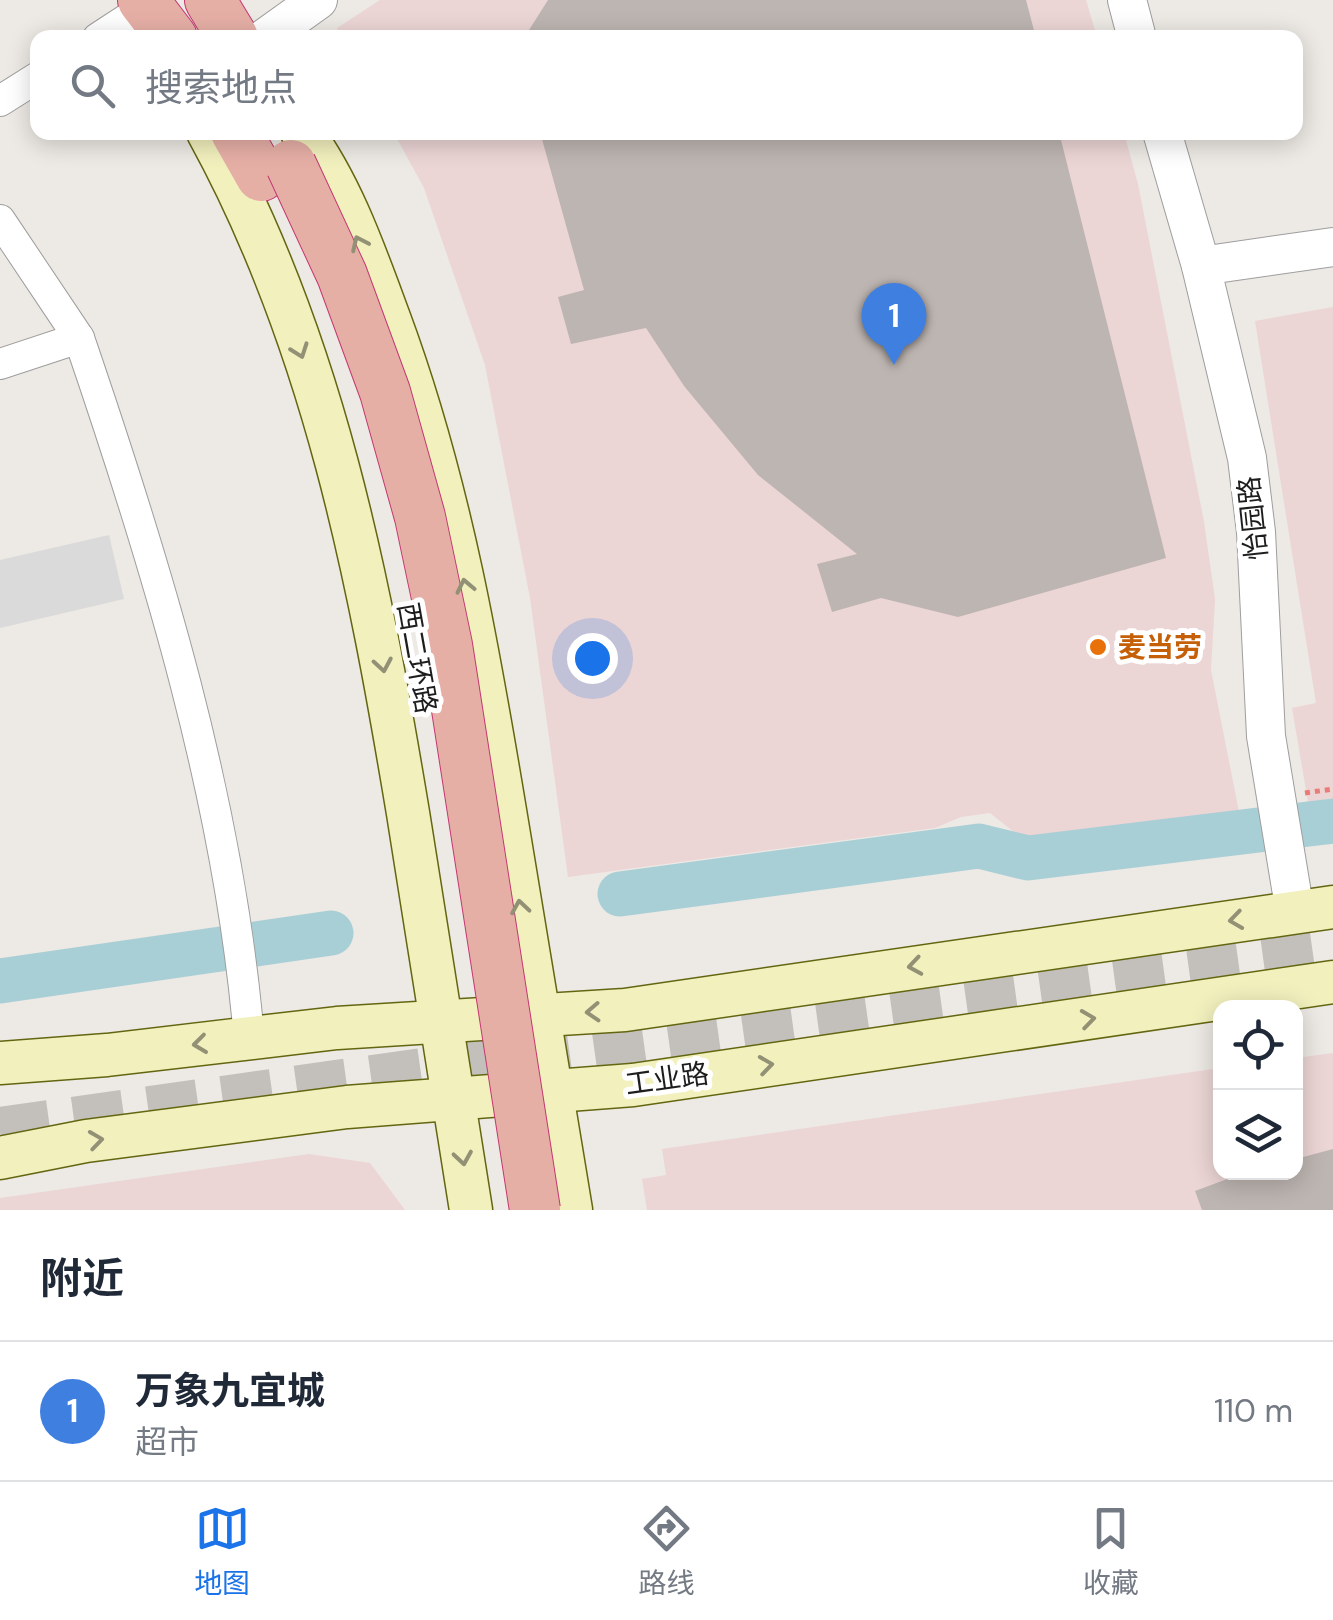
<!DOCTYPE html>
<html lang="zh">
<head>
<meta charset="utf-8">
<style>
	:root { --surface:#fff; --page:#f2f2f3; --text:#1f2937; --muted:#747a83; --line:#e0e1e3; --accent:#1a73e8 }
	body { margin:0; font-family:"DM Sans","Noto Sans SC",sans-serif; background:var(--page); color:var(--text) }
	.controls { position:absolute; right:30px; bottom:30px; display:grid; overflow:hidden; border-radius:20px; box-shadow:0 5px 25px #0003 }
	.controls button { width:90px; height:90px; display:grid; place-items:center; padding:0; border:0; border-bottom:2px solid var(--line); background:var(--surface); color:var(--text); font:50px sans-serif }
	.you { position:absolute; left:592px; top:658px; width:35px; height:35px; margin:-25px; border:8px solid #fff; border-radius:50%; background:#1a73e8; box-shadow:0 0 0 15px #1a73e833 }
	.badge { display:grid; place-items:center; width:65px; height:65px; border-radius:50%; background:var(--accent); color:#fff; font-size:32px; font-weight:700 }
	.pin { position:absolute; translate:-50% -82px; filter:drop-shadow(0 2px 5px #0008) }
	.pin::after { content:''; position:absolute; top:52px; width:35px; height:30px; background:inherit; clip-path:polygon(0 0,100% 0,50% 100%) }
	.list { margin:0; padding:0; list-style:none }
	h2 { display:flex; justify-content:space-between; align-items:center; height:130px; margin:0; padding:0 40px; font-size:42px }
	h2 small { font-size:32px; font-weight:400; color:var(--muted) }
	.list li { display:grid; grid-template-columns:65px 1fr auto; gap:30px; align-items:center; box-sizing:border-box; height:140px; padding:0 40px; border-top:2px solid var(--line) }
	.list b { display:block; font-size:38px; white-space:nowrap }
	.list p { margin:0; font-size:32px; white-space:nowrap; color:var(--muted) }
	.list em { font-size:32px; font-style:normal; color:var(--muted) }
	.icon { flex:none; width:55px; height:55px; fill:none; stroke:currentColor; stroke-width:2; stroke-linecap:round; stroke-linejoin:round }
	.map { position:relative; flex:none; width:1333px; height:1210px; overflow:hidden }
	.search { position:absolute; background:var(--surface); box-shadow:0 5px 25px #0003; left:30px; right:30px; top:30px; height:110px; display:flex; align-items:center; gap:25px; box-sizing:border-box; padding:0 35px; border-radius:20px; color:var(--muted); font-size:38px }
	.sheet { height:270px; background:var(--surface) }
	nav { display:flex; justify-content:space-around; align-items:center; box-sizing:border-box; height:140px; border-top:2px solid var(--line); background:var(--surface); font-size:28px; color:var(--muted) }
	nav a { display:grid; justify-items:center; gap:5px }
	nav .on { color:var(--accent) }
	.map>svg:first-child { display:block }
</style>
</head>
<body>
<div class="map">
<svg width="1333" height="1210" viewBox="0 0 1333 1210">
	<rect width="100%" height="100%" fill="#ede9e4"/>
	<!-- residential -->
	<polygon fill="#dbdada" points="109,535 124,599 0,628 0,560"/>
	<!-- commercial -->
	<g fill="#ecd5d5">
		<polygon points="380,0 1086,0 1097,37 342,38 337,28"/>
		<polygon points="394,133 1124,133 1138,184 1204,522 1215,599 1211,670 1239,812 1024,840 990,813 961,817 935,828 568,877 530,598 485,365 424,188"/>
		<polygon points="1333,307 1333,799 1308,802 1292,708 1316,703 1255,321"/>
		<polygon points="1333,1053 1333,1210 647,1210 642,1179 666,1175 662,1149 1220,1068 1220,1172 1296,1172 1296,1058"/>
		<polygon points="309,1154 370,1163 405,1210 0,1210 0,1198"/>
	</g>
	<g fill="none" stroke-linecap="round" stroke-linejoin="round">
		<!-- river -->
		<g stroke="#a9cfd6" stroke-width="45">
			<polyline points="620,894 979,846 1028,858 1333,821"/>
			<polyline points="0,981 331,933"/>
		</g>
	</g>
	<!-- building -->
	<g fill="#bdb5b1">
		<polygon points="548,0 1026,0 1036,38 524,38"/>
		<polygon points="540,132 1059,132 1166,558 958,617 881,598 832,612 817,564 857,554 758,475 684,386 646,328 571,344 558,297 584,290"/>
		<polygon points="1333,1149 1333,1210 1202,1210 1195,1191 1246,1172 1296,1172 1296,1159"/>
	</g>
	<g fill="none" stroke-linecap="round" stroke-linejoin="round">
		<!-- trunk-tunnel -->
		<polyline stroke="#c3c0bc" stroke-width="50" stroke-dasharray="50 25" stroke-linecap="butt" points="0,1132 1333,946"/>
		<!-- minor casing -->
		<g stroke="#9e9e9e" stroke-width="32">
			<g id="minor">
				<polyline points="98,38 147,6"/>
				<polyline points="0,101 38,77"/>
				<polyline points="0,220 79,338"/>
				<path d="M0,364L79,338C156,563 229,800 249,1038"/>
			</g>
		</g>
		<!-- tertiary casing -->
		<g stroke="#9e9e9e" stroke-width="40">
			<g id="tertiary">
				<polyline points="1127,0 1137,38"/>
				<polyline points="265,38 318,0"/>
				<polyline points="1162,132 1201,266 1247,458 1256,532 1266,736 1295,912"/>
				<polyline points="1201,266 1333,247"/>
			</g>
		</g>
		<!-- secondary casing -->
		<g stroke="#636611" stroke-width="45">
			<g id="secondary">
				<path d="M208,132C324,343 369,579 408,813C429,945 451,1077 471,1210"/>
				<path d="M302,132C342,186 366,256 389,318C451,485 480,659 509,835C529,960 550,1085 571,1210"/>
				<polyline points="0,1063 107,1055 337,1028 625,1010 1333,907"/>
				<polyline points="0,1158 86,1141 347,1107 633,1085 1333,982"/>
			</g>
		</g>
		<!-- trunk casing -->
		<g stroke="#c33872" stroke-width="52">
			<g id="trunk">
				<polyline points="143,0 172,38"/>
				<polyline points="210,0 233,38"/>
				<polyline points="236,132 261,176"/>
			</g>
		</g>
		<!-- path -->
		<polyline stroke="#e97c78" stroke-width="5" stroke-dasharray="5 5" stroke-linecap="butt" points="1305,793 1333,789"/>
		<!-- minor -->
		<use href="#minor" stroke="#fff" stroke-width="30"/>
		<!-- tertiary -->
		<use href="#tertiary" stroke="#fff" stroke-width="38"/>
		<!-- secondary -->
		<use href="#secondary" stroke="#f2f0bd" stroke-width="42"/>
		<!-- trunk -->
		<use href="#trunk" stroke="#e6afa6" stroke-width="50"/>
		<!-- trunk-bridge casing -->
		<g stroke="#c33872" stroke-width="52" stroke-linecap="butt">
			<polyline id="trunk-bridge" points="291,165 342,275 385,392 420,517 447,645 535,1210"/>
		</g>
		<!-- trunk-bridge -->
		<use href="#trunk-bridge" stroke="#e6afa6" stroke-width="50"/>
	</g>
	<!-- one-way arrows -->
	<defs><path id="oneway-chevron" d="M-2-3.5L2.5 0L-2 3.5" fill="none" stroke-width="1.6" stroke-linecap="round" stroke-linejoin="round" transform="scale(2.5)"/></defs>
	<g stroke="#929175">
		<use href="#oneway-chevron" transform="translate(359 243) rotate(-115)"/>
		<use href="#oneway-chevron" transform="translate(300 351) rotate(70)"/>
		<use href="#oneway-chevron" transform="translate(465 586) rotate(-102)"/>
		<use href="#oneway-chevron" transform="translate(383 665) rotate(80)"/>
		<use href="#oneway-chevron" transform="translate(520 907) rotate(-99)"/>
		<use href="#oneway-chevron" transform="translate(1236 920) rotate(172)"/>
		<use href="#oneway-chevron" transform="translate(915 966) rotate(171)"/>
		<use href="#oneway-chevron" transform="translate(593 1012) rotate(177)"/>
		<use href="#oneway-chevron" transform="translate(1088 1019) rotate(-8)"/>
		<use href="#oneway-chevron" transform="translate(200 1044) rotate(173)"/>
		<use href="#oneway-chevron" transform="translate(766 1065) rotate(-8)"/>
		<use href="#oneway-chevron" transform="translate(96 1140) rotate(-8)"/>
		<use href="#oneway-chevron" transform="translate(463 1158) rotate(81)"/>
	</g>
	<!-- markers -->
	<circle fill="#e8710a" stroke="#fff" stroke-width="4" cx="1098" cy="647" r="10"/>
	<g text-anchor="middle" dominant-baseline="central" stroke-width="10" stroke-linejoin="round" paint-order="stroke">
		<!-- street labels -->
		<g font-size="28" fill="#1d1d1d" stroke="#fff">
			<text transform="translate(1253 518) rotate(-96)">怡园路</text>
			<text transform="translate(417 658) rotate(80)">西二环路</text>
			<text transform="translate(667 1079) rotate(-8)">工业路</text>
		</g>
		<!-- food labels -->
		<g font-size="28" font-weight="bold" fill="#c56008" stroke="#fff" text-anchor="start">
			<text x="1118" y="647">麦当劳</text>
		</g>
	</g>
</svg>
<div class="controls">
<button><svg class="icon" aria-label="locate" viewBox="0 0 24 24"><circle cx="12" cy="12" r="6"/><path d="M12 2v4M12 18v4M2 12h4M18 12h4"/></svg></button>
<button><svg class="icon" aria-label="layers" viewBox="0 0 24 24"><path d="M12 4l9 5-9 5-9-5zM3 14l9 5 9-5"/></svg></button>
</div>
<div class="you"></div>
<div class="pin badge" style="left:894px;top:365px;background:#3f7fe0">1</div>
<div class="search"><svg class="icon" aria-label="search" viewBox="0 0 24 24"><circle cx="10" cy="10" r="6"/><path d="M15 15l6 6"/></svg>搜索地点</div>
</div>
<section class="sheet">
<h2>附近<small></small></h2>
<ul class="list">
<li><span class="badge" style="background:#3f7fe0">1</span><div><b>万象九宜城</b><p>超市</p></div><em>110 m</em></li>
</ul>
</section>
<nav>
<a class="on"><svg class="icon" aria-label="map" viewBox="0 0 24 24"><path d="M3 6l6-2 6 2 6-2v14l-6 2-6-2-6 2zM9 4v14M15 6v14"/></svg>地图</a>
<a><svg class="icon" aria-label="directions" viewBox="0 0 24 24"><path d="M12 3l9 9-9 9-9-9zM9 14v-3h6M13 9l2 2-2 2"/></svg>路线</a>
<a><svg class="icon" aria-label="saved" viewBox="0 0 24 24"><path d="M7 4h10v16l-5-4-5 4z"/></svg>收藏</a>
</nav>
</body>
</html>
